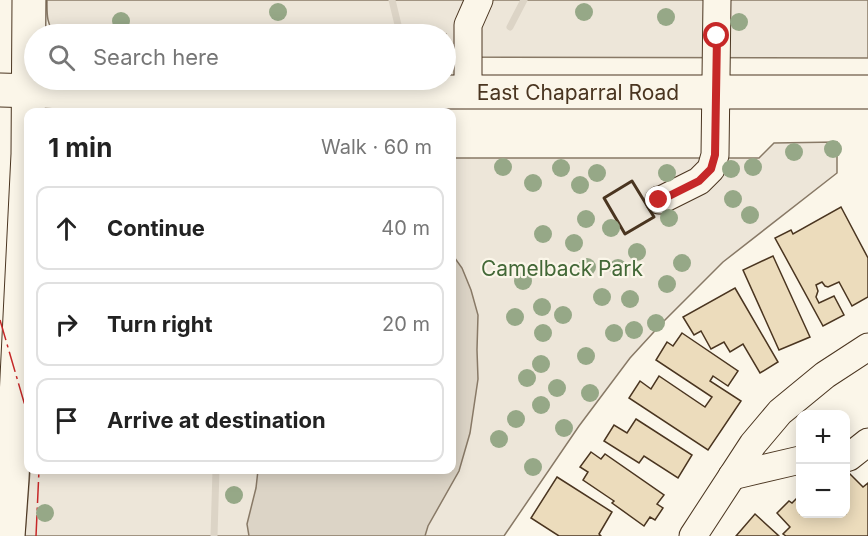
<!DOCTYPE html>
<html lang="en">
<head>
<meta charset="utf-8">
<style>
	:root { --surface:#fff; --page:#f6f6f6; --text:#222; --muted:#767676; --line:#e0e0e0 }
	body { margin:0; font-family:Inter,sans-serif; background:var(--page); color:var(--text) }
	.controls { position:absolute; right:18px; bottom:18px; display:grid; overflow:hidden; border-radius:12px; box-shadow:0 3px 15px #0003 }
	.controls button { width:54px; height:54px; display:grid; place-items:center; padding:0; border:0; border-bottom:2px solid var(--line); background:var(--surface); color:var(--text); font:30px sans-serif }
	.stop { position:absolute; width:18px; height:18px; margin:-14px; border:4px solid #c62828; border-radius:50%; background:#fff }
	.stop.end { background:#c62828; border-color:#fff; box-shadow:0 2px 6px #0008 }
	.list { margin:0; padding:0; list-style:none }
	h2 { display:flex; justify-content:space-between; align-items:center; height:78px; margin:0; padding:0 24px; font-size:26px }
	h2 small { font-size:20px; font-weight:400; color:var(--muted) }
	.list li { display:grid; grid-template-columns:39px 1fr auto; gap:18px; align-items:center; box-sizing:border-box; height:84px; margin:0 12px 12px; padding:0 12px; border:2px solid var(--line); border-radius:12px }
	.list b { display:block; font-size:22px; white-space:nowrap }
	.list em { font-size:20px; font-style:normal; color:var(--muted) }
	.icon { flex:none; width:33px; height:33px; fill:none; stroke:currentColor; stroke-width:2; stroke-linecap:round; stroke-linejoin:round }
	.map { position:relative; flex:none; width:868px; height:536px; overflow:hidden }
	.search { position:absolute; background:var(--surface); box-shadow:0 3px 15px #0003; left:24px; top:24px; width:432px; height:66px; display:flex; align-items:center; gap:15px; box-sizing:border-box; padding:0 21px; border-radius:33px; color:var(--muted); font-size:22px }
	.panel { position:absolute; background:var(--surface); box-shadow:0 3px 15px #0003; left:24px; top:108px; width:432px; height:366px; border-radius:12px }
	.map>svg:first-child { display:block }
</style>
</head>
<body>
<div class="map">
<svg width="868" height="536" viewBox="0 0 868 536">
	<rect width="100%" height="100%" fill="#fbf6e9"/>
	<!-- green -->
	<g fill="#ede6d9" stroke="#887966" stroke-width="1.5">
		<path d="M47,0H868V58L446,57V34H56C46,25 47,13 47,0Z"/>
		<polygon points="837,142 837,173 723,262 663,322 630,358 579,426 504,536 25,536 30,470 452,470 452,158 759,158 774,143"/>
	</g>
	<!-- water -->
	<polygon fill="#dcd4c6" stroke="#887966" stroke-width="1.5" points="452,254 462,268 471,290 478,315 477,350 478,379 470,433 459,471 428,526 425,536 249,536 247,524 256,488 258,470 452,470"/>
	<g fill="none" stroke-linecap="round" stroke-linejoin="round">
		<!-- stream -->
		<g stroke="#dcd4c6" stroke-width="7">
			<polyline points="392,0 399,29"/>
			<polyline points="510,27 524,0"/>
			<polyline points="214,536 216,470"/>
		</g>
	</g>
	<!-- building -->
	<g fill="#ecdcbc" stroke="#4a3520" stroke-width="1.5">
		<polygon points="841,207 868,258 868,297 852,306 839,282 828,287 825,286 822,282 816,285 818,291 816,297 819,303 834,296 844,315 823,326 775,238 791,230 793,234"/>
		<polygon points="773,256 810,337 779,350 743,270"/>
		<polygon points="735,288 778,362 760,373 743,344 730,352 724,342 711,349 701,331 694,335 683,317"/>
		<polygon points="682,333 738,371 728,386 713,376 710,381 741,401 708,450 629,398 640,381 651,389 659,376 705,407 712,397 656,360 667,342 673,346"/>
		<polygon points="636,419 692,455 678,478 644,456 639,463 604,441 614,425 627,433"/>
		<polygon points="591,452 601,459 605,454 664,495 657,504 663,508 655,520 650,517 644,526 612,503 614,501 583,480 588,472 580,467"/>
		<polygon points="849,473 863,487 868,483 868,536 786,536 783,534 790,527 777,513 789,501 792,503 800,495 800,514 846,514 846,477"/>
		<polygon points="557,477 612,512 599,534 601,536 559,536 531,518"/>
		<polygon points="755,514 779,536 736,536"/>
	</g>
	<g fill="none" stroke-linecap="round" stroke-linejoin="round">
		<!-- minor casing -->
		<g stroke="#4a3520" stroke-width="29">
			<g id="minor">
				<polyline points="468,92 468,25 479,0"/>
				<polyline points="659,200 661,200 699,181 711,169 715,155 717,0"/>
				<polyline points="846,458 849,457 868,442"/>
				<polyline points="732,476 800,460"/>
				<polyline points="693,536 753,444 780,412 825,375 868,347"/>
			</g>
		</g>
		<!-- major casing -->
		<g stroke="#4a3520" stroke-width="35">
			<g id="major">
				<polyline points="0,90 70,92 868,92"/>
				<polyline points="8,536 12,479 28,154 29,0"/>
			</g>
		</g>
		<!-- minor -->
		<use href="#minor" stroke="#fbf6e9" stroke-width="27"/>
		<!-- major -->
		<use href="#major" stroke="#fbf6e9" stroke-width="33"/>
		<!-- wall -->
		<polygon stroke="#4a3520" stroke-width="3" points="632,181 654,217 625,234 604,198"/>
		<!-- power -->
		<g stroke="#c62828" stroke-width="1.5" stroke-dasharray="21 4.5 3 4.5" stroke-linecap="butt">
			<polyline points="0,320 28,416"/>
			<polyline points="36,536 39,470"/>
		</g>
	</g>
	<!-- trees -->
	<g fill="#96a887">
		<circle cx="278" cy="12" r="9"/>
		<circle cx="584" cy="12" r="9"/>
		<circle cx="666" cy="17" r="9"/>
		<circle cx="121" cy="21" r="9"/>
		<circle cx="739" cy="22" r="9"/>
		<circle cx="833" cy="149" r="9"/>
		<circle cx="794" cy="152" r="9"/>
		<circle cx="503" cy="167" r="9"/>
		<circle cx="753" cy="167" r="9"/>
		<circle cx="561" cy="168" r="9"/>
		<circle cx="731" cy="169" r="9"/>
		<circle cx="597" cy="173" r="9"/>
		<circle cx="667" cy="173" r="9"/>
		<circle cx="533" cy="183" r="9"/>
		<circle cx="580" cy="185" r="9"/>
		<circle cx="733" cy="199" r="9"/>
		<circle cx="750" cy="215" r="9"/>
		<circle cx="669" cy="218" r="9"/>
		<circle cx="586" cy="219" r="9"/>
		<circle cx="611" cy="228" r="9"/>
		<circle cx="543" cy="234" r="9"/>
		<circle cx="574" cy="243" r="9"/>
		<circle cx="637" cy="252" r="9"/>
		<circle cx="682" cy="263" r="9"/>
		<circle cx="587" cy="267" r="9"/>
		<circle cx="618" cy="268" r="9"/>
		<circle cx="523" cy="281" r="9"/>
		<circle cx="667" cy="284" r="9"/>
		<circle cx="602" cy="297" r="9"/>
		<circle cx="630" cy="299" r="9"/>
		<circle cx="542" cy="307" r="9"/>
		<circle cx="563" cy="315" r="9"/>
		<circle cx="515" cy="317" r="9"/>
		<circle cx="656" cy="323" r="9"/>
		<circle cx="634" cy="330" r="9"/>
		<circle cx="543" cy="333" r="9"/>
		<circle cx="614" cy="333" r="9"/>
		<circle cx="586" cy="356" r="9"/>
		<circle cx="541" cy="364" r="9"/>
		<circle cx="527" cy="378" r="9"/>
		<circle cx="557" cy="388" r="9"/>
		<circle cx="590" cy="393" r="9"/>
		<circle cx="541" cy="405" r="9"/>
		<circle cx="516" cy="419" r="9"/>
		<circle cx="564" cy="428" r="9"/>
		<circle cx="499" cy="439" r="9"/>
		<circle cx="533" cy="467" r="9"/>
		<circle cx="234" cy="495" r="9"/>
		<circle cx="45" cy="513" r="9"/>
	</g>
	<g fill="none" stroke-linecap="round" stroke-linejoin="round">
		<!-- route -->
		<polyline stroke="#c62828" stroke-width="8" points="659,200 661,200 699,181 711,169 715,155 717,36"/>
	</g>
	<g text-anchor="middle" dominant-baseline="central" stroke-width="4.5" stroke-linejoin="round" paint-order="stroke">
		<!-- street labels -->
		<g font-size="21" fill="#4a3520" stroke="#fbf6e9">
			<text x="578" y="92">East Chaparral Road</text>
		</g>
		<!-- park labels -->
		<g font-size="21" fill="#436837" stroke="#fbf6e9">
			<text x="562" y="268">Camelback Park</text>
		</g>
	</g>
</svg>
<div class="controls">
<button>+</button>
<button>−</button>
</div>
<div class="stop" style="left:717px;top:36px"></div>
<div class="stop end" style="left:659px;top:200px"></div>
<div class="search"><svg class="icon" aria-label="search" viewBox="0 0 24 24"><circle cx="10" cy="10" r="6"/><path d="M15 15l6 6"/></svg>Search here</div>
<section class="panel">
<h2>1 min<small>Walk · 60 m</small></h2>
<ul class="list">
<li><svg class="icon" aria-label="ahead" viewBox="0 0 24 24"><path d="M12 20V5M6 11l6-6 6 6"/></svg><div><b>Continue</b></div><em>40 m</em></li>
<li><svg class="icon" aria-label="right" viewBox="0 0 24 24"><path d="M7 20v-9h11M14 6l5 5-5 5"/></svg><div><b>Turn right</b></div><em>20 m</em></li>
<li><svg class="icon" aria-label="arrive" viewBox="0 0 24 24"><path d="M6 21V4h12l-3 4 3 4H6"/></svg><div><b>Arrive at destination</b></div></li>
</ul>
</section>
</div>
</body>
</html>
